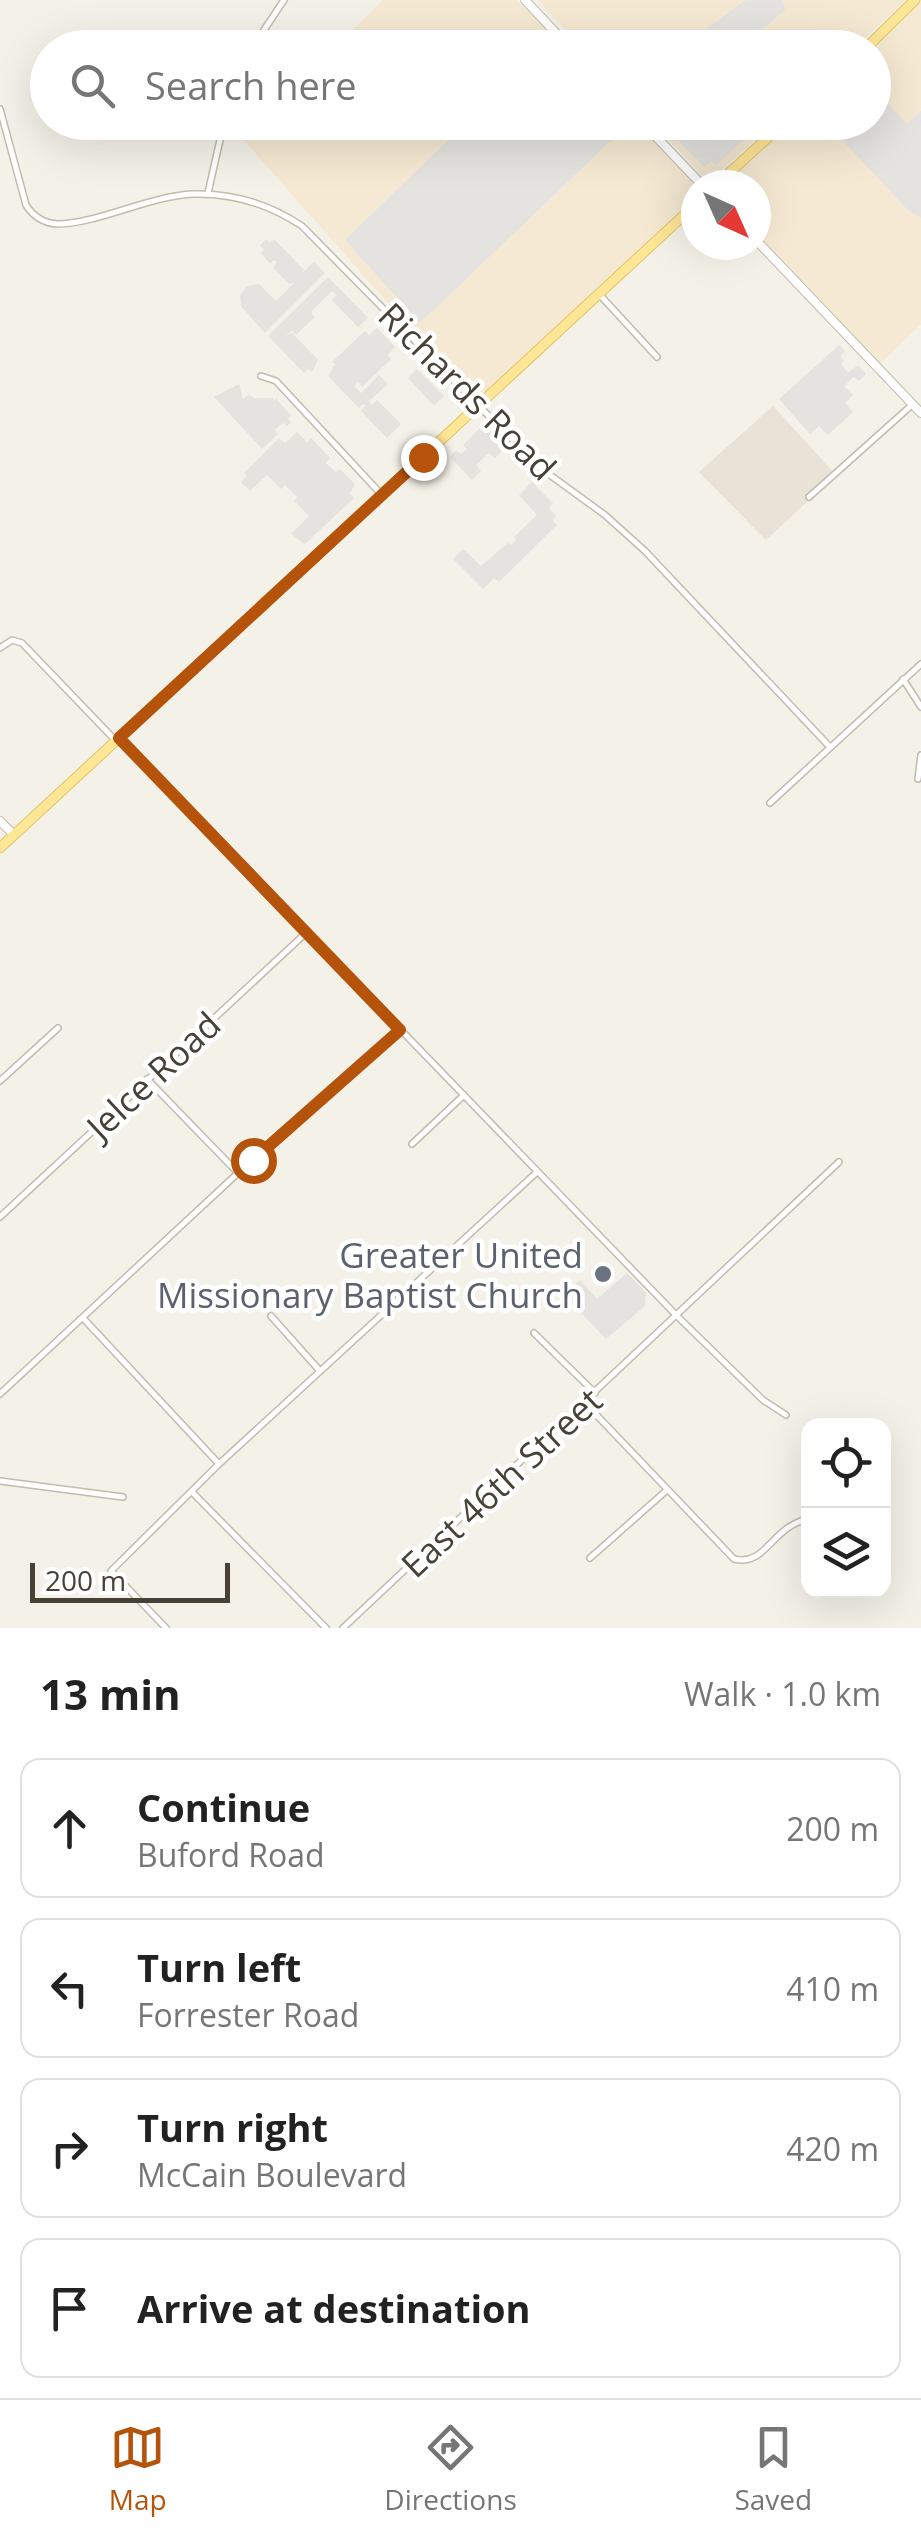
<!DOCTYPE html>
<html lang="en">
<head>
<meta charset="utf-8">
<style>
	:root { --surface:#fff; --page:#f2f2f2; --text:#222; --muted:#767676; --line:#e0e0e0; --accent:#b45309 }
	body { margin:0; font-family:"Open Sans",sans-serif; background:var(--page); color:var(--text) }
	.controls { position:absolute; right:30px; bottom:30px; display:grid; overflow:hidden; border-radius:20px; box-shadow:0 10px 40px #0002 }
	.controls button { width:90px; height:90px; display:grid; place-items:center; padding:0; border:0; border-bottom:2px solid var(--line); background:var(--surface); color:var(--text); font:50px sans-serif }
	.compass { position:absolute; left:681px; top:170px; width:90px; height:90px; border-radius:50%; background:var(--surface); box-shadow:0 10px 40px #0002; rotate:135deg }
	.scale { position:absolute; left:30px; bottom:25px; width:200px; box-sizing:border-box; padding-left:10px; border:5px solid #474136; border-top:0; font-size:28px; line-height:35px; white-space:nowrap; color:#474136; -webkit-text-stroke:8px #fff; paint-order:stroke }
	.stop { position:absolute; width:30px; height:30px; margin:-22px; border:8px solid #b45309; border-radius:50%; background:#fff }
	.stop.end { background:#b45309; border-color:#fff; box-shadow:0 2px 10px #0008 }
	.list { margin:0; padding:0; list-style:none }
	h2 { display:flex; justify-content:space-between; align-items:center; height:130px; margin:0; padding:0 40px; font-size:42px }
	h2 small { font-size:32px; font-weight:400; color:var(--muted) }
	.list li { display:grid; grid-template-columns:65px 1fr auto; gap:30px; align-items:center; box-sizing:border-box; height:140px; margin:0 20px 20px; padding:0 20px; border:2px solid var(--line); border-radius:20px }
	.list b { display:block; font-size:38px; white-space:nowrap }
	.list p { margin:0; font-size:32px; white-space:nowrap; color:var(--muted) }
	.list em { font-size:32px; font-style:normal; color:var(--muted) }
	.icon { flex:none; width:55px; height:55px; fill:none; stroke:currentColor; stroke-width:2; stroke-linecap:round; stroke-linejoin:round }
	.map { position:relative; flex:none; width:921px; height:1628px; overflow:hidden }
	.search { position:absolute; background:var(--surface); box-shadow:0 10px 40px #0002; left:30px; right:30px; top:30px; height:110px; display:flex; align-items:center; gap:25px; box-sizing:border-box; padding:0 35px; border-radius:55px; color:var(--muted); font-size:38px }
	.sheet { height:770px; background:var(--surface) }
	nav { display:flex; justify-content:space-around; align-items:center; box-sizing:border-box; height:140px; border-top:2px solid var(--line); background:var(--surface); font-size:28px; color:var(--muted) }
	nav a { display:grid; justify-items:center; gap:5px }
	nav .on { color:var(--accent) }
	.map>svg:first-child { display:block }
</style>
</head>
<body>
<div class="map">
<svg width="921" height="1628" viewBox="0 0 921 1628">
	<rect width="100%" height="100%" fill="#f4f1e8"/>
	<!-- residential -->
	<polygon fill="#e8e3d6" points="773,406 836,475 766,540 699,472"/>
	<!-- commercial -->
	<g fill="#f5e9d3">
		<polygon points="383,0 516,0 564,47 334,48"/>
		<polygon points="537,0 906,0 854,48 582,47"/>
		<polygon points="921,1 921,324 877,367 756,241 756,185 716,185 786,123 874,122 874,48 869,47"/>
		<polygon points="256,122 639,123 702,185 696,185 696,204 478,405 241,137"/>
		<polygon points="653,123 773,123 709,182"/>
	</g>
	<!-- parking -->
	<g fill="#e5e3df">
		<polygon points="746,0 783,0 785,10 755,35 766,47 681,47"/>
		<polygon points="874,89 907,124 921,111 921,218 908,210 826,123 874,122"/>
		<polygon points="467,122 574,123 590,140 606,126 604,123 616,123 622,130 420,323 345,240"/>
		<polygon points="661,123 762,123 716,165 711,161 704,167"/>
		<polygon points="266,239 270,243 274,239 304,270 300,275 314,262 325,273 265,333 241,306 240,295 247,286 259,284 276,301 295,282 289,284 273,268 277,262 274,260 270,263 260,253 264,250 260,246"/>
		<polygon points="328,277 368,318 358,327 332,300 337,295 332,291 311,312 315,317 296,335 292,330 286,336 292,333 318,360 312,372 308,369 304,373 268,336"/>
		<polygon points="377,328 395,347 388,355 391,359 362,387 358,382 354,386 361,393 379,375 388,384 369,401 372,405 377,400 401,424 387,438 361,411 365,406 363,404 359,408 328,376 335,364 332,362 365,331 369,335"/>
		<polygon points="839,345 845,351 840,356 844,361 841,364 848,373 858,365 866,374 859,381 854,377 844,386 853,395 845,403 853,412 828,435 819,426 810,434 779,399"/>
		<polygon points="417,369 444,396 434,406 408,378"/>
		<polygon points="239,384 243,399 249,394 254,398 273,398 273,401 276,399 291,415 288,419 291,422 287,426 283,423 275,430 278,434 262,449 214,397"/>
		<polygon points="490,426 502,451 495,458 489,453 476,465 481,471 472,480 450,457 456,450 461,454 467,449 463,445 481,427 485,431"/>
		<polygon points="297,432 307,442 311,438 330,458 326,463 336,472 340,469 355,484 350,493 354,498 305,544 291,534 309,516 294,501 297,497 285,485 281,489 267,475 250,491 241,482 247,476 244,473 279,438 285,443"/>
		<polygon points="532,482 553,503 549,508 556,516 552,520 557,525 499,582 494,578 483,589 453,559 463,549 481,566 508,543 511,545 516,540 514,537 537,515 519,495"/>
		<polygon points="627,1273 646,1293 645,1306 606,1339 564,1295 580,1280 597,1299"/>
	</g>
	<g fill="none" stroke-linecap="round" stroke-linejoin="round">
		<!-- minor casing -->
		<g stroke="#c2bcad" stroke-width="8">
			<g id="minor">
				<polyline points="252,48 284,0"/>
				<path d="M0,109L26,205C33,216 43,223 57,224C97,224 149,196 193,194C232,193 269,204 302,226L539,467L605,515L645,551L830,747"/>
				<polyline points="208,193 224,122"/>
				<polyline points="599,294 657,357"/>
				<polyline points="261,376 276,381 381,494"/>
				<polyline points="809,497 913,404"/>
				<polyline points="0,648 12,640 22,643 116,741"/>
				<polyline points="903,679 921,707"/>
				<polyline points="119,738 677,1316 763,1400 786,1415"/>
				<polyline points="918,779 921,755"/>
				<polyline points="770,803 921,664"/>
				<polyline points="147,1079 238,1173"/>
				<polyline points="0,1081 58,1028"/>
				<polyline points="412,1144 464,1095"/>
				<polyline points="0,1217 307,932"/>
				<polyline points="271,1316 320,1371"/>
				<polyline points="83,1318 219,1464"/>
				<polyline points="534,1333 595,1393"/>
				<polyline points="0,1394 238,1173 399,1030"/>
				<path d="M585,1403L734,1559C758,1565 768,1543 785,1530C792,1524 800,1521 808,1518"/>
				<polyline points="0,1481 123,1497"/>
				<polyline points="192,1492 326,1628"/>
				<polyline points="590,1558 667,1490"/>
				<polyline points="166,1628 111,1571 219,1464 536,1173"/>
				<polyline points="343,1628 839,1162"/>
			</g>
		</g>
		<!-- tertiary casing -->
		<g stroke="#c2bcad" stroke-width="10">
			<g id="tertiary">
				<polyline points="525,0 570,48"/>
				<polyline points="642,122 702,185"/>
				<polyline points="756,240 921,413"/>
				<polyline points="0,821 14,835"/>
			</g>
		</g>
		<!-- primary casing -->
		<g stroke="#e3c466" stroke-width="11">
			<g id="primary">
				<polyline points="866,48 915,0"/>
				<polyline points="716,185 785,122"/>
				<polyline points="0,848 696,204"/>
			</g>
		</g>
		<!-- minor -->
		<use href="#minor" stroke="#fff" stroke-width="5"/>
		<!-- tertiary -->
		<use href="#tertiary" stroke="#fff" stroke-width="8"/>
		<!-- primary -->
		<use href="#primary" stroke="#fee697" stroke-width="9"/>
	</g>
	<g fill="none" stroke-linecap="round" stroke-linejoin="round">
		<!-- route -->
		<polyline stroke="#b45309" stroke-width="12" points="253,1160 400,1030 119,738 423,457"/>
	</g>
	<!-- markers -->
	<circle fill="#6b7280" stroke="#fff" stroke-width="4" cx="603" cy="1274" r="10"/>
	<g text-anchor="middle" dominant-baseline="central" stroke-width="9" stroke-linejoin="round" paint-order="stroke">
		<!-- street labels -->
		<g font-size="35" fill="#474136" stroke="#fff">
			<text transform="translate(468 391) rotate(45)">Richards Road</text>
			<text transform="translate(153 1075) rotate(-43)">Jelce Road</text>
			<text transform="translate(501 1482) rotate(-43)">East 46th Street</text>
		</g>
		<!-- worship labels -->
		<g font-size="35" fill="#5b616d" stroke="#fff" text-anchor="end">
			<text x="583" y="1254">Greater United<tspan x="583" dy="40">Missionary Baptist Church</tspan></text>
		</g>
	</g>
</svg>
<div class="controls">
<button><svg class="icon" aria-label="locate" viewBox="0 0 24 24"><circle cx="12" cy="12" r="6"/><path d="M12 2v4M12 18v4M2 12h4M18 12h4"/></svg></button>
<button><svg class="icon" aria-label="layers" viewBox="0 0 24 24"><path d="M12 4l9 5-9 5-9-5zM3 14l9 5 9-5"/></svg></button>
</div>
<svg class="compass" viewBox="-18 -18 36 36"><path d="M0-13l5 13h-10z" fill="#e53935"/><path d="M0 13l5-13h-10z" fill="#767676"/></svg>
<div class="scale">200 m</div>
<div class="stop" style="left:253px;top:1160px"></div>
<div class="stop end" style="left:423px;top:457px"></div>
<div class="search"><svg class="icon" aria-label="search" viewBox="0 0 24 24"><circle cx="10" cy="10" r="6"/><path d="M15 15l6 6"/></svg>Search here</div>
</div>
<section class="sheet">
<h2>13 min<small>Walk · 1.0 km</small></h2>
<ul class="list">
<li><svg class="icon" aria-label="ahead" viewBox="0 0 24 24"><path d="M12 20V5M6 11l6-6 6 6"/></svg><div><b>Continue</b><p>Buford Road</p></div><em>200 m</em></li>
<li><svg class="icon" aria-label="left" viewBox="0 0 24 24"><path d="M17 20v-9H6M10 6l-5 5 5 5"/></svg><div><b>Turn left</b><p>Forrester Road</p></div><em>410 m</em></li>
<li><svg class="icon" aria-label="right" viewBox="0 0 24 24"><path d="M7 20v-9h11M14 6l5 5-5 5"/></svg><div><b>Turn right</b><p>McCain Boulevard</p></div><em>420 m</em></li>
<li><svg class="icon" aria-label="arrive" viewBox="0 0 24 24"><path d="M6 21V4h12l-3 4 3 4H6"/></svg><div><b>Arrive at destination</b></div></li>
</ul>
</section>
<nav>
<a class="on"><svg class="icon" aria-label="map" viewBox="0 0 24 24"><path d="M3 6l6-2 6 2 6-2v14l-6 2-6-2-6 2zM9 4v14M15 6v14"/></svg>Map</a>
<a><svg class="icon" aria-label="directions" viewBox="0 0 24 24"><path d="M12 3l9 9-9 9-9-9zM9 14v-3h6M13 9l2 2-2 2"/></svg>Directions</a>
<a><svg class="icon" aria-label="saved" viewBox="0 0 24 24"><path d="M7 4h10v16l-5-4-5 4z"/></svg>Saved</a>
</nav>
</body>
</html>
